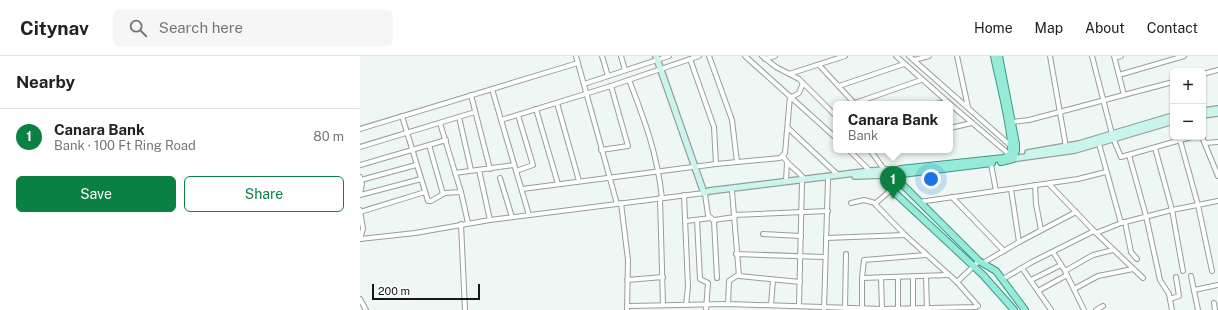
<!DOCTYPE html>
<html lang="en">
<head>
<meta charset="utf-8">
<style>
	:root { --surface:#fff; --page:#f6f6f6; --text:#202124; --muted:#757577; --line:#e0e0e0; --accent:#0b8043 }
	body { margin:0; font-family:"Public Sans",sans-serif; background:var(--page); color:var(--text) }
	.controls { position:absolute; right:12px; top:12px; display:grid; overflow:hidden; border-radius:6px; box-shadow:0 1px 3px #0004 }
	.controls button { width:36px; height:36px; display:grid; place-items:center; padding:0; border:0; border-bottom:1px solid var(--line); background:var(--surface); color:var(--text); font:20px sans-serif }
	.scale { position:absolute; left:12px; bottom:10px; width:108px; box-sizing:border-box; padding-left:4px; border:2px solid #151817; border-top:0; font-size:11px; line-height:14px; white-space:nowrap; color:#151817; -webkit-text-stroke:3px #fff; paint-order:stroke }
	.you { position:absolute; left:571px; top:123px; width:14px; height:14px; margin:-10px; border:3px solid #fff; border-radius:50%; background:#1a73e8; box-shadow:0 0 0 6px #1a73e833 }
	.badge { display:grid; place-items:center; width:26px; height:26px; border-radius:50%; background:var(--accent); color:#fff; font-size:13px; font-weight:700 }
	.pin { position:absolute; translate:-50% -33px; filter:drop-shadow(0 1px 2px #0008) }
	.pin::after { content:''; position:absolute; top:21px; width:14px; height:12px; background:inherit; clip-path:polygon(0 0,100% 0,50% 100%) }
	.popup { position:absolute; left:473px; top:45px; width:120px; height:52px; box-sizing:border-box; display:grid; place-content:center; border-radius:6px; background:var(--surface); filter:drop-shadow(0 1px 3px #0005); font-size:13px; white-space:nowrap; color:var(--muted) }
	.popup b { font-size:15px; color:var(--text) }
	.popup::after { content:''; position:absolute; left:50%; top:100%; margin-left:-8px; border:8px solid transparent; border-top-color:var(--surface) }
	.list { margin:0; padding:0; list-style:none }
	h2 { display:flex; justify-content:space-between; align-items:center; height:52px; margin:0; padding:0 16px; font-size:17px }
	h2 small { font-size:13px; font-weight:400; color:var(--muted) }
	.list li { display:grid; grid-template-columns:26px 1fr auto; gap:12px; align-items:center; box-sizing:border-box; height:56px; padding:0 16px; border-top:1px solid var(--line) }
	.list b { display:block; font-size:15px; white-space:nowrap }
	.list p { margin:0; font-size:13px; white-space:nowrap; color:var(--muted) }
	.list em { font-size:13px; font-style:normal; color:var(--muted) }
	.actions { display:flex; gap:8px; padding:12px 16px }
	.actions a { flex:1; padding:9px 0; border:1px solid var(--accent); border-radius:6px; text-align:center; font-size:14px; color:var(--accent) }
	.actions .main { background:var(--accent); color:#fff }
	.icon { flex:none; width:22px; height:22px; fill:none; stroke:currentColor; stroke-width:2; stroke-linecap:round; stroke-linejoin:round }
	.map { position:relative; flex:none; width:858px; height:254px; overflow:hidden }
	header { display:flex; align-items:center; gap:24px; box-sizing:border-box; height:56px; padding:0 20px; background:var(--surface); border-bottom:1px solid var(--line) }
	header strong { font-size:19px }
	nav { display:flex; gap:22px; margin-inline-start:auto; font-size:14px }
	.search { width:280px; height:36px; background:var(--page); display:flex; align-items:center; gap:10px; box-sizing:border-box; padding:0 14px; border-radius:6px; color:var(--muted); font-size:15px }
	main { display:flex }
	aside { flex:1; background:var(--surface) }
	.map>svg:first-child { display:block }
</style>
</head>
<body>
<header>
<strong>Citynav</strong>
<div class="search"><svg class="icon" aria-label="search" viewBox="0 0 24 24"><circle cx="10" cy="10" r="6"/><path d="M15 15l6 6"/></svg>Search here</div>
<nav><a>Home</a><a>Map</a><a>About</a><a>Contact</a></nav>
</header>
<main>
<aside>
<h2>Nearby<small></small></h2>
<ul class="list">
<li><span class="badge">1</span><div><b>Canara Bank</b><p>Bank · 100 Ft Ring Road</p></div><em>80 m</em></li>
</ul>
<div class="actions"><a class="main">Save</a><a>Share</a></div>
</aside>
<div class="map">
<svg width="858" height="254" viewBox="0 0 858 254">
	<rect width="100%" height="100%" fill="#eff7f5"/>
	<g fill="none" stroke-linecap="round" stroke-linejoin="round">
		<!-- minor casing -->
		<g stroke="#969e9b" stroke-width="6">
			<g id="minor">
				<polyline points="216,0 257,148"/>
				<polyline points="242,0 248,20"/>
				<polyline points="261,0 265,14"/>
				<polyline points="349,0 372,64 377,106"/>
				<polyline points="385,0 476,82"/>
				<polyline points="402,0 416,11 439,23 476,60"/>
				<polyline points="536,0 590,48"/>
				<polyline points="549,0 651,90"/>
				<polyline points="597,0 608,51"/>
				<polyline points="690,0 706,91"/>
				<polyline points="732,0 753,82 761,101 831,81"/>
				<polyline points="754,0 764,39"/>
				<polyline points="755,2 761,0"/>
				<polyline points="330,3 354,71 356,108"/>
				<polyline points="405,3 415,0"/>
				<polyline points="554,4 569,0"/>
				<polyline points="459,9 495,48"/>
				<polyline points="429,18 485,0"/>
				<polyline points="843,18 858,14"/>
				<polyline points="759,19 824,0"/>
				<path d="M269,24C285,65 297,97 302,142"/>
				<polyline points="224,28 309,0"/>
				<polyline points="479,30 544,8"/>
				<polyline points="132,33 169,159"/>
				<polyline points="111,39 130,113"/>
				<polyline points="432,41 439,37 443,27"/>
				<polyline points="197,47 219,125"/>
				<polyline points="495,47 561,24"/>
				<polyline points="575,48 588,46"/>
				<polyline points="590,48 650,99"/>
				<polyline points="176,53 198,128"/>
				<polyline points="42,60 68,145 71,145 85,137 101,136 108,167"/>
				<polyline points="99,61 111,114"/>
				<polyline points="141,64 251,30 339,0"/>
				<polyline points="652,66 669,64 813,26"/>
				<polyline points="80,67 101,136"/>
				<polyline points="428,72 478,119"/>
				<polyline points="590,72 612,67"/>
				<polyline points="0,73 218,7"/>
				<polyline points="842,81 858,120"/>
				<polyline points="820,84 838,149 852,215"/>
				<polyline points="845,87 858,86"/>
				<polyline points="739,88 761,167 812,154 823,215"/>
				<polyline points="69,89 83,138"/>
				<polyline points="0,91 115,56"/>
				<polyline points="795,92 812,154 858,145"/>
				<polyline points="241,94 268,90 251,30"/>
				<polyline points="489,94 511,116"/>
				<polyline points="510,94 526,116"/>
				<polyline points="769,99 786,160 800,224 809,238 812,254"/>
				<path d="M423,100C428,110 438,114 444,123"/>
				<polyline points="631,108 636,135"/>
				<polyline points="0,109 86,84"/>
				<polyline points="119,114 130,164"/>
				<polyline points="156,115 173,109 158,59"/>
				<polyline points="95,117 154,109"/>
				<polyline points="0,121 2,128 0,137"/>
				<polyline points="140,122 152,161"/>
				<polyline points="1,124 56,109"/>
				<polyline points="426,125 427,107"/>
				<polyline points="689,128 734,175 783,222"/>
				<polyline points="675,129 676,148 681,174"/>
				<polyline points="162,133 356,108 420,102 425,97 430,40"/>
				<polyline points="532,133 516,147 516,149 545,179 597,226"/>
				<polyline points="651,133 659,186"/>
				<polyline points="372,135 379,220 440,226"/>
				<polyline points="345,138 348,159 354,165 357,222"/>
				<polyline points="0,139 61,123"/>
				<polyline points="324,139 328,231 326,249"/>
				<polyline points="592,141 644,195"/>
				<polyline points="300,142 303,249"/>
				<polyline points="559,146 718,123 746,116"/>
				<polyline points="261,147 268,204 267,254"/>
				<polyline points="491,147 504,144 515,147"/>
				<polyline points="0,154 3,173 0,183"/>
				<polyline points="0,156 65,136"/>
				<polyline points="374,159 468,155"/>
				<polyline points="337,164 340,223 348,227 346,254"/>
				<polyline points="354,164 375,161"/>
				<polyline points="326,165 351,162"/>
				<polyline points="765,166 771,196 777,203"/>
				<polyline points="101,168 105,254"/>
				<polyline points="736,177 761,167"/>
				<polyline points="403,178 441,180"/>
				<polyline points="466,182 545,179"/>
				<polyline points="0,183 55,177 130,164 344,137"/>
				<polyline points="693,196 705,215 724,254"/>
				<polyline points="376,198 465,201"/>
				<polyline points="623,207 659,186 716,156"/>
				<polyline points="662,212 691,254"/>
				<polyline points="705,215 733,199 753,194"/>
				<polyline points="553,220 553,252"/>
				<polyline points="566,220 567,253"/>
				<polyline points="831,220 838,254"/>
				<polyline points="521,221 522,253"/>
				<polyline points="538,221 538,253"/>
				<polyline points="502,222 588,219"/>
				<polyline points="643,223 672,206 734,175"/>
				<polyline points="267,224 303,221"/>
				<polyline points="671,224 701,209"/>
				<polyline points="714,233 738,220 773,213"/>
				<polyline points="834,234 858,229"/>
				<polyline points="678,235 707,219"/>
				<polyline points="0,243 6,254"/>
				<polyline points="810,243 819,240 816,221"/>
				<polyline points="854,247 855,254"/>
				<polyline points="368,248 369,225 378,219"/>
				<polyline points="411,249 413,224"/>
				<polyline points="268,250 368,248 522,253 616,251 618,250 597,226 619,205"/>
				<polyline points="439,250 442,126"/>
				<polyline points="485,252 486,198"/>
				<polyline points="502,252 502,222 504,204 566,199"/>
				<polyline points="464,254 468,123"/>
				<polyline points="736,254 743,250"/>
			</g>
		</g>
		<!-- secondary casing -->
		<g stroke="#969e9b" stroke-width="8">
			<g id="secondary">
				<polyline points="296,0 344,137"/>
				<polyline points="843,55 858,53"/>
				<polyline points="843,59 858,57"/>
				<polyline points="668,97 719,88 813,60"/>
				<polyline points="650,103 715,94 813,65"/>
				<polyline points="495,120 522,119 537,122"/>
				<polyline points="344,137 349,135 511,115 526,114 537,116"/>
			</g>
		</g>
		<!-- primary casing -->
		<g stroke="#3b9984" stroke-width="8">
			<g id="primary">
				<path d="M634,0C637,17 656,87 650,99L644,102L540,113C533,115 529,119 528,126L534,136L623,219L654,254"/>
				<polyline points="639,0 656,88 656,95 653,103 641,106"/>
				<polyline points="632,107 542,118 538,119 538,124 619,205 636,215 665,254"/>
			</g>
		</g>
		<!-- minor -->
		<use href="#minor" stroke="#fff" stroke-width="4"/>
		<!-- secondary -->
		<use href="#secondary" stroke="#caf5ec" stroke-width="5.5"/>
		<!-- primary -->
		<use href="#primary" stroke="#96ebd8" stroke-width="6"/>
	</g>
</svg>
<div class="controls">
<button>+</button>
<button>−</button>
</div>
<div class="scale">200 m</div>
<div class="you"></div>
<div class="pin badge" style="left:533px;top:143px">1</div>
<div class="popup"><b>Canara Bank</b>Bank</div>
</div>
</main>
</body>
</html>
